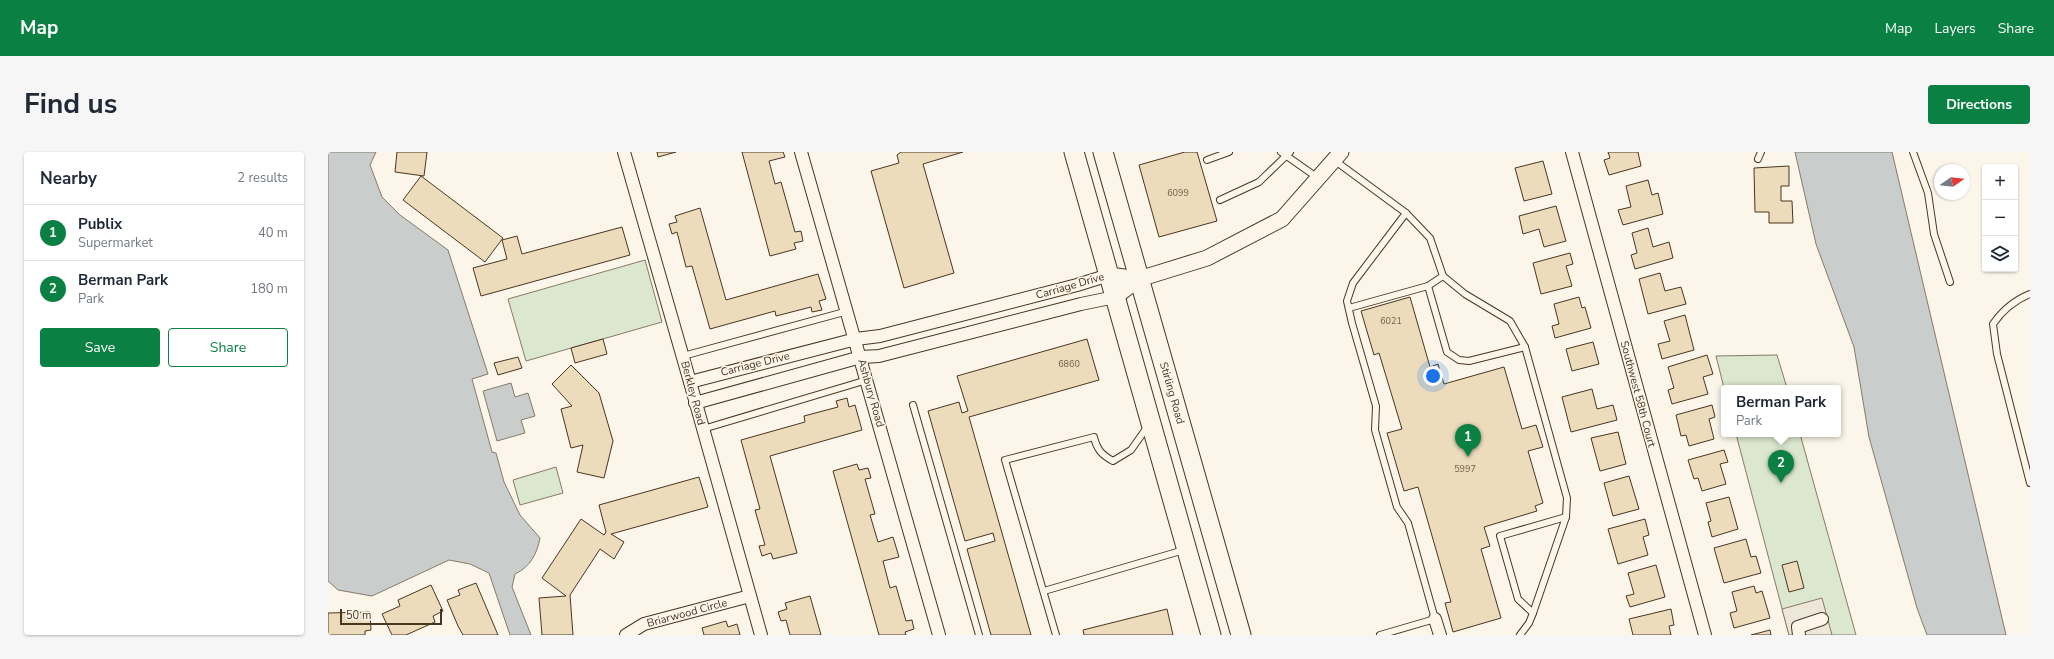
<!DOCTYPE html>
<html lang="en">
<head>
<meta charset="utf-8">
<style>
	:root { --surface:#fff; --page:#f6f6f7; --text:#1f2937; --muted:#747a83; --line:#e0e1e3; --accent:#0b8043 }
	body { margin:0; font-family:"Nunito Sans",sans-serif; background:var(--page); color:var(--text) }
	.controls { position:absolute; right:12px; top:12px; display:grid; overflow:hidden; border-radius:4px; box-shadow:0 1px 3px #0004 }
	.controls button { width:36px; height:36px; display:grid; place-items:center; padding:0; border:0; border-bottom:1px solid var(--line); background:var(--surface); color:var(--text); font:20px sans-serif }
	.compass { position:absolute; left:1606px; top:12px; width:36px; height:36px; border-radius:50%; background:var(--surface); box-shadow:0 1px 3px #0004; rotate:76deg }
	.scale { position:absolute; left:12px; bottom:10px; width:102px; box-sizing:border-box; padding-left:4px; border:2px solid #4a3520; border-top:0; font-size:11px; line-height:14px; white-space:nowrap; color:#4a3520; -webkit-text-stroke:3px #fbf6e9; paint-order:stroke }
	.you { position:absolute; left:1105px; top:224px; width:14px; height:14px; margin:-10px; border:3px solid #fff; border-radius:50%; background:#1a73e8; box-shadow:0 0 0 6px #1a73e833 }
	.badge { display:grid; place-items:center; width:26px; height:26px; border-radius:50%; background:var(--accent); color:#fff; font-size:13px; font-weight:700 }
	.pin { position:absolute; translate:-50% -33px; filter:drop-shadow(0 1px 2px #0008) }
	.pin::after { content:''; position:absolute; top:21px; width:14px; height:12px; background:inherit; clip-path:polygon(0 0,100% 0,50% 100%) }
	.popup { position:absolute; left:1393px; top:233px; width:120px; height:52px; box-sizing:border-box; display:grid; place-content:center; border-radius:4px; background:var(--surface); filter:drop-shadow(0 1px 3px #0005); font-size:13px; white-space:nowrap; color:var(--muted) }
	.popup b { font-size:15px; color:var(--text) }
	.popup::after { content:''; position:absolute; left:50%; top:100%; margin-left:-8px; border:8px solid transparent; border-top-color:var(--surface) }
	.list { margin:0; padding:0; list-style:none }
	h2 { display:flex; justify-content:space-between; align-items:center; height:52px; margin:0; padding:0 16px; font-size:17px }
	h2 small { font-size:13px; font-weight:400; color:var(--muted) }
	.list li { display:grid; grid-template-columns:26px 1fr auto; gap:12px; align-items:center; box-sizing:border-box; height:56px; padding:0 16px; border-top:1px solid var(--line) }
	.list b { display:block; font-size:15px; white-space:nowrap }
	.list p { margin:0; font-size:13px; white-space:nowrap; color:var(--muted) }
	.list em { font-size:13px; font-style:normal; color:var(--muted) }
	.actions { display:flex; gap:8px; padding:12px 16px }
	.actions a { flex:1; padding:9px 0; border:1px solid var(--accent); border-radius:4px; text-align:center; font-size:14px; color:var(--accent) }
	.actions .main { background:var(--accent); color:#fff }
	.icon { flex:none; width:22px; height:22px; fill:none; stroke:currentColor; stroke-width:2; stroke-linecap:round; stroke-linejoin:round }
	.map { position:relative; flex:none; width:1702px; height:483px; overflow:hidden; border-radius:4px }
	header { display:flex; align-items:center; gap:24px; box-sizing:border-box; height:56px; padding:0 20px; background:var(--accent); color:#fff }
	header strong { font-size:19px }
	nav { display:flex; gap:22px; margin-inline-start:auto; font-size:14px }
	.intro { display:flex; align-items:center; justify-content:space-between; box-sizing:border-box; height:96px; padding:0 24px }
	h1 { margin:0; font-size:28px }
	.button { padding:10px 18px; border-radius:4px; background:var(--accent); color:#fff; font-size:14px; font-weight:700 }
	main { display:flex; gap:24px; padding:0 24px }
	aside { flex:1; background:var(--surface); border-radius:4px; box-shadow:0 1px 3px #0004 }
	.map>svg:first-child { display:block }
</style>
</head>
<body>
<header>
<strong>Map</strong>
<nav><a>Map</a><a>Layers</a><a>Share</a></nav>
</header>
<div class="intro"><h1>Find us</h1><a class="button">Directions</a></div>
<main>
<aside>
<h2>Nearby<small>2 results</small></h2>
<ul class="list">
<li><span class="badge">1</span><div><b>Publix</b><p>Supermarket</p></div><em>40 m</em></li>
<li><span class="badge">2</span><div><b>Berman Park</b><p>Park</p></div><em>180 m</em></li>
</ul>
<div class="actions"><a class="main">Save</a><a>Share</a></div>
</aside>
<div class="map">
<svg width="1702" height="483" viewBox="0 0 1702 483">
	<rect width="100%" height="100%" fill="#fbf6e9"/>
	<!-- green -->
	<g fill="#dce7d0" stroke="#887966">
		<polygon points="317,108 334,170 198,209 180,147"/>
		<polygon points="1449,203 1459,236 1396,236 1388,204"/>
		<polygon points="1408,282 1472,282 1528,483 1461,483"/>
		<polygon points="228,315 235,341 192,353 185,328"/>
	</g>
	<!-- parking -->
	<polygon fill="#ede7d9" stroke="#887966" points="1494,446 1504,483 1461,483 1454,457"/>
	<!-- water -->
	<g fill="#c9cecd" stroke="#887966">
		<path d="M0,0H48L42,13L54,45L72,63L120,98L160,222L144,227L164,300L168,301L176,330L192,363L212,386C209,402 202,415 187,422L184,435L203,483H182L161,421L142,412L121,408L44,444L10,438L0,429Z"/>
		<polygon points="1467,0 1564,0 1678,483 1599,483 1589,456 1541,285 1526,195 1488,92"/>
		<polygon points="183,231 187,245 200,241 207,264 193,268 197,281 169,289 155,239"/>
	</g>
	<!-- building -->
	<g fill="#ecdcbc" stroke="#4a3520">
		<polygon points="69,0 99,0 96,24 67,20"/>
		<polygon points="329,0 348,0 330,5"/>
		<polygon points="414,0 455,0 457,5 441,9 447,32 453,30 467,80 473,79 475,89 466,91 468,97 442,104"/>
		<polygon points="573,0 635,0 595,12 626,121 576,136 543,19 571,11 569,3"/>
		<polygon points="857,0 869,0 889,69 831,85 811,13"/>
		<polygon points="1280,0 1310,0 1313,14 1281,23 1276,8 1282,6"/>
		<polygon points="1215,9 1224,42 1196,49 1187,16"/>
		<polygon points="1461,14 1461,34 1453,34 1453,49 1464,49 1465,71 1441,71 1441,60 1427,60 1426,16"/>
		<polygon points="93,24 175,86 157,110 75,48"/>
		<polygon points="1320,28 1324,43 1330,41 1335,62 1295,73 1290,58 1303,55 1298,34"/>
		<polygon points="1228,54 1238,89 1216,95 1211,77 1195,82 1191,64"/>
		<polygon points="372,56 398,148 490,122 498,147 491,149 494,158 484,160 483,155 448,164 447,159 382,177 364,114 358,115 349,80 344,82 341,72 349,70 347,64"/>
		<polygon points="294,75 302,103 153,144 145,116 179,107 174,88 189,84 194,102"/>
		<polygon points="1320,76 1325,95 1341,90 1345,106 1307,117 1303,103 1309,101 1304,81"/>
		<polygon points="1242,101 1245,112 1238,114 1244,134 1213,142 1205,111"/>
		<polygon points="1332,121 1337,139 1353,135 1358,152 1320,162 1311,127"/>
		<polygon points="1082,145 1102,215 1110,212 1116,232 1176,215 1194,277 1208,273 1215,295 1200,299 1215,351 1207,354 1209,359 1156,375 1162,394 1153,397 1173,466 1125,480 1117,451 1123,450 1090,335 1076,339 1059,281 1074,277 1051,201 1046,203 1033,159"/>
		<polygon points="1251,145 1254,156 1257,155 1263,176 1227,186 1224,174 1231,172 1226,152"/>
		<polygon points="1357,163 1366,198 1334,207 1330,192 1342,189 1336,169"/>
		<polygon points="275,187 279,202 247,211 243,196"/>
		<polygon points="759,187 771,228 641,265 703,483 663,483 639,397 667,389 665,381 637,389 600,259 631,250 634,261 640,259 629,224"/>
		<polygon points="1265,190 1271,212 1244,219 1238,197"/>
		<polygon points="1379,203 1385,222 1375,225 1380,242 1344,252 1340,238 1346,236 1340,215"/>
		<polygon points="190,205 194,216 170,223 166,211"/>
		<polygon points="243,213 271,241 285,289 276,326 249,320 255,293 243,296 233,257 244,254 224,232"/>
		<polygon points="1264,237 1269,257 1285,253 1289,268 1243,280 1234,245"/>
		<polygon points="519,246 521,255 527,253 534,278 442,304 469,401 445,407 443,401 434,404 431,394 437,393 427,358 432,357 413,288 477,270 476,264 510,255 508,249"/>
		<polygon points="1384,253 1387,265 1381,267 1386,287 1361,294 1358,283 1353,284 1348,263"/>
		<polygon points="1290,280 1298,312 1272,319 1263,286"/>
		<polygon points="1396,298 1400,310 1392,312 1398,332 1374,339 1370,326 1366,327 1360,308"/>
		<polygon points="529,312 531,318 540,316 543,326 537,327 547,362 542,363 550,390 565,385 571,405 555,409 562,436 568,434 578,469 584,468 586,477 577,480 578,483 551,483 505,319"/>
		<polygon points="1301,324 1311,357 1285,364 1276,331"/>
		<polygon points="371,325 380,355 283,382 296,390 286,407 272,397 242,443 245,483 214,483 211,446 238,444 214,426 253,367 276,383 278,380 271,353"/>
		<polygon points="1401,345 1410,377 1384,385 1380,370 1383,369 1378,351"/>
		<polygon points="1317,367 1321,383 1315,385 1320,403 1290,412 1280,377"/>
		<polygon points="1418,387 1423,405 1428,404 1433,421 1396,431 1386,396"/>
		<polygon points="1469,409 1476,436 1461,440 1454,413"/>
		<polygon points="1328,413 1337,445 1302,455 1298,444 1306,442 1300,421"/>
		<polygon points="148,431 170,483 135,483 130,474 119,448 132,443 130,438"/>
		<polygon points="103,433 115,459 105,464 107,470 78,483 64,483 54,462 72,454 70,448"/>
		<polygon points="1426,434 1428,441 1434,439 1442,466 1406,476 1402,461 1409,459 1404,440"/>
		<polygon points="482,444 493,483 462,483 458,468 453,469 450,460 459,457 457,451"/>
		<polygon points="839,457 845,483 756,483 755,478"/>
		<polygon points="1343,457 1346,473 1341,474 1343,483 1305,483 1301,467"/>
		<polygon points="42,460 43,478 37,479 37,483 0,483 0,461"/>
		<polygon points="398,469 400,475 409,472 412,483 376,483 374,476"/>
		<polygon points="1442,478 1443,483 1423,483"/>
	</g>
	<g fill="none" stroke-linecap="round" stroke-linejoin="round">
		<!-- service casing -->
		<g stroke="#4a3520" stroke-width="8">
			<g id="service">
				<polyline points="953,0 990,26"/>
				<polyline points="1585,0 1600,41 1606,82 1622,130"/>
				<polyline points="1430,7 1433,0"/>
				<polyline points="879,8 901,0"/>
				<polyline points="1006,8 1078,61 1025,131 1019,149 1024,171 1048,254 1047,278 1069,355 1080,371 1107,467 1052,483"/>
				<polyline points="892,48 931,30 962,0"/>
				<polyline points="1078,61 1102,86 1115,124 1137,142 1182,169 1197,195 1239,346 1238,365 1205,461 1201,471 1192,483"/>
				<polyline points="1100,134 1119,200 1131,208 1141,209 1197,195"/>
				<path d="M1702,142C1687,148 1674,159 1665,172L1669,202L1702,331"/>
				<polyline points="1021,156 1100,134 1115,124"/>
				<polyline points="355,204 520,159"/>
				<polyline points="585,253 651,483"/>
				<polyline points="375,277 539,228"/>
				<polyline points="716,439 856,398"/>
				<polyline points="1205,461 1190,447 1172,384 1238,365"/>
				<path d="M728,483L677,308L766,285C769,298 774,303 785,309L803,298L820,274"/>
			</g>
		</g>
		<!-- minor casing -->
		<g stroke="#4a3520" stroke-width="14">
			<g id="minor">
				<polyline points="296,0 362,230 433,483"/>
				<polyline points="473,0 611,483"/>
				<polyline points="1244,0 1377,483"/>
				<polyline points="362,230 528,187 552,184 749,133 781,123"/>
				<polyline points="367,251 533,205 551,204 753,152 787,145"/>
				<polyline points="1107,467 1112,483"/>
				<polyline points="298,483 316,472 422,444"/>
				<polyline points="1471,483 1470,475 1494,467"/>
			</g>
		</g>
		<!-- tertiary casing -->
		<g stroke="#4a3520" stroke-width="17">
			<g id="tertiary">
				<polyline points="781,123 811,127"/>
				<polyline points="787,145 811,127 879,106 954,67 1013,0"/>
			</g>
		</g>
		<!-- primary casing -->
		<g stroke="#4a3520" stroke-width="21">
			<g id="primary">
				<polyline points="746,0 883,483"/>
				<polyline points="775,0 913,483"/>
			</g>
		</g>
		<!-- service -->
		<use href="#service" stroke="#fbf6e9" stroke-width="6"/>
		<!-- minor -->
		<use href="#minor" stroke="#fbf6e9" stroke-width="12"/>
		<!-- tertiary -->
		<use href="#tertiary" stroke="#fbf6e9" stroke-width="15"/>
		<!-- primary -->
		<use href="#primary" stroke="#fbf6e9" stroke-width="19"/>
	</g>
	<g text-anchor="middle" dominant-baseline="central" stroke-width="3" stroke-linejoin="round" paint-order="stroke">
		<!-- number labels -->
		<g font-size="9" fill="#725f47">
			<text x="850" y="41">6099</text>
			<text x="1063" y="169">6021</text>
			<text x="741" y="212">6860</text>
			<text x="1137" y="317">5997</text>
		</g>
		<!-- street labels -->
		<g font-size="11" fill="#4a3520" stroke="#fbf6e9">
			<text transform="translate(742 134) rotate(-16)">Carriage Drive</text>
			<text transform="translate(427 212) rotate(-14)">Carriage Drive</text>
			<text transform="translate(365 241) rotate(75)">Berkley Road</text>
			<text transform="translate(543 241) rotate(74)">Ashbury Road</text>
			<text transform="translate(844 241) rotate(74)">Stirling Road</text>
			<text transform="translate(1310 242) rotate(75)">Southwest 58th Court</text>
			<text transform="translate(359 461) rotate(-15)">Briarwood Circle</text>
		</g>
	</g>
</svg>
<div class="controls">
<button>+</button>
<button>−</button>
<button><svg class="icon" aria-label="layers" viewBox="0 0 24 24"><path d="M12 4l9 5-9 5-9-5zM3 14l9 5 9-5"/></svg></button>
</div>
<svg class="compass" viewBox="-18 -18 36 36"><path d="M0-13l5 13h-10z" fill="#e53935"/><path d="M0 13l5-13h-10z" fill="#747a83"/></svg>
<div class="scale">50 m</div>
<div class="you"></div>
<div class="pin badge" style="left:1140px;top:305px">1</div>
<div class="pin badge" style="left:1453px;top:331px">2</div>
<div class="popup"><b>Berman Park</b>Park</div>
</div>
</main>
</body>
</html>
